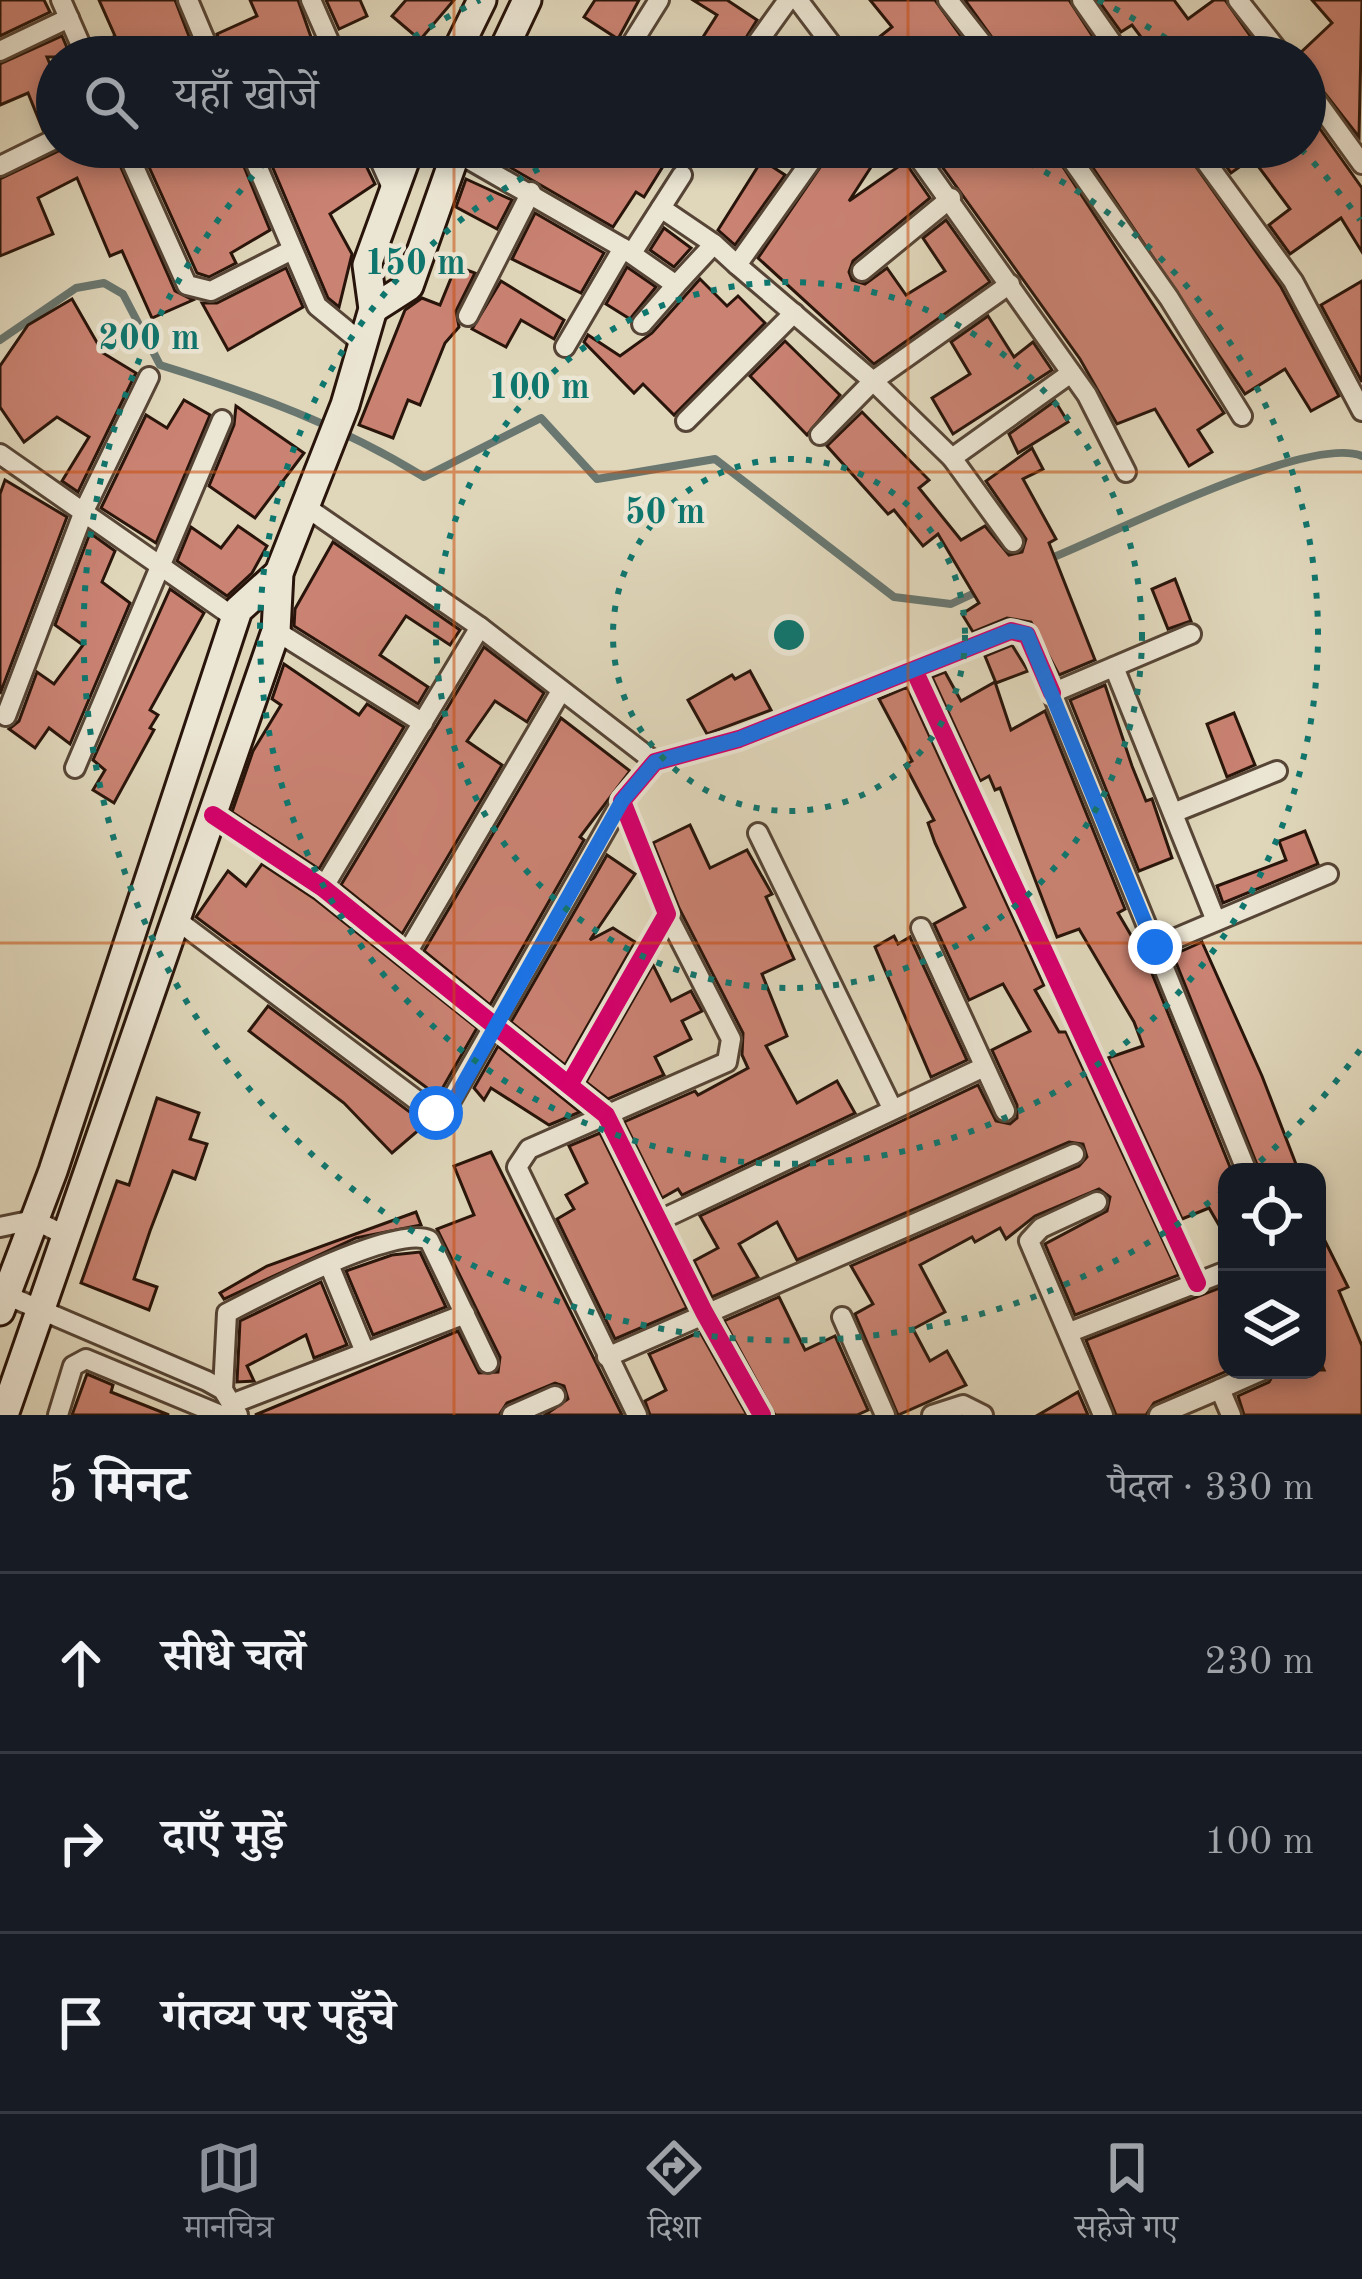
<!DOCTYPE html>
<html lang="hi">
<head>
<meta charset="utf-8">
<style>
	:root { --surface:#171b24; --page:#20242c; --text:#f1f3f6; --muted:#9ea1a6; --line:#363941; --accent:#8c9099 }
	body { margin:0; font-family:"Old Standard TT","Noto Serif Devanagari",serif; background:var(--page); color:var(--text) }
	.controls { position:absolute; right:36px; bottom:36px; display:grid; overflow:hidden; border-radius:24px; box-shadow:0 6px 18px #0003 }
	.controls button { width:108px; height:108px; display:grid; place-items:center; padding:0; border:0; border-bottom:3px solid var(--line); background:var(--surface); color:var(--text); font:60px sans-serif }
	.stop { position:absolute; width:36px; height:36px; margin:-27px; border:9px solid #1a73e8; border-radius:50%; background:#fff }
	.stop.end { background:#1a73e8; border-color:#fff; box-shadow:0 3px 12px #0008 }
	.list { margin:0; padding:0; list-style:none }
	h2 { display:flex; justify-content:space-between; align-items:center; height:156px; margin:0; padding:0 48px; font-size:51px }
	h2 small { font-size:39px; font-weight:400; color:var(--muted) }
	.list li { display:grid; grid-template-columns:78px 1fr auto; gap:36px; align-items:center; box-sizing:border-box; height:180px; padding:0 48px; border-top:3px solid var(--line) }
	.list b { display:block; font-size:45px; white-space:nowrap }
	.list em { font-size:39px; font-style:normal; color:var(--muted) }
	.icon { flex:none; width:66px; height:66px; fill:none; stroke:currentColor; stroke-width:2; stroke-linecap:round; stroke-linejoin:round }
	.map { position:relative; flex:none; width:1362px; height:1415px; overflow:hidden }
	.search { position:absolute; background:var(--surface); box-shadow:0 6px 18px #0003; left:36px; right:36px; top:36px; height:132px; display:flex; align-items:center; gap:30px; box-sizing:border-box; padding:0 42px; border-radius:66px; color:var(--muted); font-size:45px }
	.sheet { height:696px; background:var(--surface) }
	nav { display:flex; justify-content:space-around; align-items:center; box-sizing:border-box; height:168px; border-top:3px solid var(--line); background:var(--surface); font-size:33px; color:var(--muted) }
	nav a { display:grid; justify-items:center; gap:6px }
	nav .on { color:var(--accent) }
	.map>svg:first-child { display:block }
</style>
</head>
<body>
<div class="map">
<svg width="1362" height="1415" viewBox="0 0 1362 1415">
	<rect width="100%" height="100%" fill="#e0d7bb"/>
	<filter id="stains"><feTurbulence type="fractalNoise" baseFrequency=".00167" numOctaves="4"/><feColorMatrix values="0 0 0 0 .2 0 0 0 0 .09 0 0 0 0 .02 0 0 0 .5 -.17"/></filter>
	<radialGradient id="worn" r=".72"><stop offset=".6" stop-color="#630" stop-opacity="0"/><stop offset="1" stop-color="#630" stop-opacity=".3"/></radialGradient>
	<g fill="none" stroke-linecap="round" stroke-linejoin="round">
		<!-- stream -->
		<g stroke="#697770" stroke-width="8">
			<path d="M0,340L76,288L104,283L123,294L160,365C254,394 340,425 424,477L541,418L597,479L715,459L894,597L951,604L981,590"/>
			<path d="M1049,559C1110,535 1308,434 1362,456"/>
		</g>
	</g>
	<!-- building -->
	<g fill="#ca8272" stroke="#28140a" stroke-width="3">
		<polygon points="0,0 44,0 50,12 0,36"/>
		<polygon points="99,0 175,0 197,57 99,57 95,45 115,36"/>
		<polygon points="250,0 298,0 318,57 225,57 217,34 257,16"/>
		<polygon points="326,0 360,0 367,16 339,29"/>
		<polygon points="406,0 454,0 420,40 392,16"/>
		<polygon points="595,0 639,0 618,39 584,17"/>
		<polygon points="693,0 727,0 757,20 734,57 703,37 717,15"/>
		<polygon points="870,0 935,0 976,57 854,57 892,27"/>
		<polygon points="965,0 1069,0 1106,57 1006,57"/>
		<polygon points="1098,0 1174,0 1188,19 1214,0 1225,0 1265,57 1156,57 1132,25 1121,32"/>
		<polygon points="1312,0 1362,0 1359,137 1305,68 1305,57 1296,57 1332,23"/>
		<polygon points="62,36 71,57 47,57 57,81 57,125 43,130 28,93 0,105 0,64"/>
		<polygon points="1308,112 1362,188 1362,252 1341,218 1290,254 1269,225 1290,209 1252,158 1231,173 1212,147 1305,147"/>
		<polygon points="67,147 112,147 175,291 193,300 152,318 122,251 110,256 77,178 38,198 53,234 0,256 0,179"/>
		<polygon points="140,147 236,147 270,230 231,253 236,263 209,277 197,273"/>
		<polygon points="264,147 357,147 375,184 330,214 352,254 339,307 328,298"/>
		<polygon points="500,147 675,147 644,197 636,192 613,227 494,158"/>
		<polygon points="834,147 884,147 849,201 905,162 930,198 853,261 849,272 852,280 865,284 887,268 906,295 945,271 923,238 946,220 990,282 874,364 758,258"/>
		<polygon points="928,147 1050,147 1224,413 1198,430 1212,452 1189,466 1155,409 1117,424 1080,359"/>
		<polygon points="1079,147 1182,147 1281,287 1339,396 1311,411 1285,369 1245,394"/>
		<polygon points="762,160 785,175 735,245 718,230"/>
		<polygon points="466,179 512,200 497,229 456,207"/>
		<polygon points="535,213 604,253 581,293 512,259"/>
		<polygon points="664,228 691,248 674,267 650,250"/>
		<polygon points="456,266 475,273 456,311 459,327 445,343 420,405 408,400 393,438 359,425 405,310 422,298 440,305"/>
		<polygon points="627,267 656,287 630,319 606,304"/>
		<polygon points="286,268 303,307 228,350 202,303 217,303"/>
		<polygon points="700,279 727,306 738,296 765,323 674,415 643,384 634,393 584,342 588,335 620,356 652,333"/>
		<polygon points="501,281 564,320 554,339 521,320 506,347 472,329"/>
		<polygon points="1362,281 1362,382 1321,305"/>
		<polygon points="72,299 103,353 136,373 78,492 62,481 89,437 57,417 24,442 0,407 0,366 28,325"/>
		<polygon points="988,316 1014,357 1033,342 1052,370 953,434 932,398 970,374 951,342"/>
		<polygon points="785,341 840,395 807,435 750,376"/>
		<polygon points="184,400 210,415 156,543 101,508 146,415 167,428"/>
		<polygon points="1055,401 1068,422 1018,453 1009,434"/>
		<polygon points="236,406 304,453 255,518 209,486 234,425"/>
		<polygon points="862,412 929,480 919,488 961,540 985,526 1009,555 1022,552 1026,539 986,481 1032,448 1043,469 1023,479 1056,539 1049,543 1095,660 1059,675 1031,622 1007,618 973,632 962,614 979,603 938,534 923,546 894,510 888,514 827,446"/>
		<polygon points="5,480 67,517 0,694 0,494"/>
		<polygon points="238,526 267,546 252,573 227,596 177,561 191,527 221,548"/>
		<polygon points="90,533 115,551 102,582 130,603 70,744 49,728 35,748 9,729 19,721 37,672 54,684 83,645 55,625"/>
		<polygon points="333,542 460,630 450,645 406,616 380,655 428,687 418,704 294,626 295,609"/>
		<polygon points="1175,579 1191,621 1168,629 1152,589"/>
		<polygon points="170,589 204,613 150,710 158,715 150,728 154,730 114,803 93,790 105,770 93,760"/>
		<polygon points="1012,645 1028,671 996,683 985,656"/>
		<polygon points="484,647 544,693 527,722 495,701 467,741 502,765 402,934 341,885"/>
		<polygon points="284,664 359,715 367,704 404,727 319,869 232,812 253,751 281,705 272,699"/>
		<polygon points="750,671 771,710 707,734 688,700 732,675 735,679"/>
		<polygon points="945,672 961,701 995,682 1011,730 1045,711 1125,909 1118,913 1149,966 1232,1172 1227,1172 1227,1239 1209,1208 1182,1219 1108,1058 1143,1046 1134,1022 1079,929 1057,937 1000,788 995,790 989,776 980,781 932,677"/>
		<polygon points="1105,685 1132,766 1146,801 1152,799 1172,858 1139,871 1070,700"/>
		<polygon points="907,687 1044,985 1035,990 1059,1032 1066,1032 1179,1275 1075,1315 1045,1244 1107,1211 1110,1197 1099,1189 1035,1216 1006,1239 1000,1228 975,1242 972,1237 920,1265 945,1312 913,1329 930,1361 947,1351 966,1385 898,1415 855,1314 873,1304 851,1266 1079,1166 1087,1157 1083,1144 1069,1142 797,1260 777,1222 739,1244 758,1277 712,1297 694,1261 718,1248 700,1216 978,1085 996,1121 1010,1124 1017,1118 1017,1105 992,1050 1030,1031 1003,984 969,1000 934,924 965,907 935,843 928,823 934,820 905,765 912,761 879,699"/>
		<polygon points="1234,713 1255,765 1227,777 1207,724"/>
		<polygon points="561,718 630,771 580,837 584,840 490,1005 424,951"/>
		<polygon points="690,825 710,868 747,850 772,894 766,897 794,959 762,974 787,1036 766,1046 797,1103 837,1081 855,1113 682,1195 678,1189 662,1198 624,1122 695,1091 698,1095 748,1068 742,1055 743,1033 679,908 653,843"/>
		<polygon points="1305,831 1318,864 1223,903 1217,886 1286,860 1279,841"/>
		<polygon points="607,855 635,874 590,940 613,928 635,942 565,1065 511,1022"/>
		<polygon points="262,864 315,899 477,1028 438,1096 196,917 228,871 246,886"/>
		<polygon points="894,936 898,944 910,937 967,1060 931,1077 875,947"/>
		<polygon points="1202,942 1262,1076 1299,1172 1260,1172 1173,955"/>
		<polygon points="653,965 671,1001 691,991 702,1011 682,1021 691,1039 655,1057 664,1075 608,1099 586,1082"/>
		<polygon points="268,1006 419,1119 428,1122 392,1153 344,1103 249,1031"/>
		<polygon points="498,1046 580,1112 549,1125 491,1088 484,1100 474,1088"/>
		<polygon points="157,1098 199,1113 190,1139 207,1144 195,1179 173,1171 150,1231 134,1279 157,1287 149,1310 81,1283 117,1181 129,1185"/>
		<polygon points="600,1133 687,1308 615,1339 557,1219 574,1209 566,1195 587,1183 569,1146"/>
		<polygon points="491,1152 622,1415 545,1415 568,1399 564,1386 555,1383 507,1403 499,1415 255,1415 458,1331 479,1373 498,1372 500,1357 437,1229 474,1215 454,1166"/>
		<polygon points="416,1212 421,1225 356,1238 224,1299 220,1293 267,1266"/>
		<polygon points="1317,1225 1348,1287 1339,1291 1362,1346 1362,1415 1244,1415 1238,1396 1269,1382 1276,1370 1324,1370 1317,1355"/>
		<polygon points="420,1252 446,1307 373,1335 346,1271 392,1255"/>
		<polygon points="321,1282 347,1345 314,1358 306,1335 247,1366 254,1381 237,1382 240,1321"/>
		<polygon points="1227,1285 1227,1371 1154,1403 1146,1415 1116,1415 1086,1340"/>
		<polygon points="779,1297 805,1350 835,1336 868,1410 857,1415 775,1415 724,1321"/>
		<polygon points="700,1332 747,1415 650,1415 645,1401 666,1390 649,1354"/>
		<polygon points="87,1374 113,1385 111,1392 169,1415 72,1415"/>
		<polygon points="1078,1392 1088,1415 1038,1415"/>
	</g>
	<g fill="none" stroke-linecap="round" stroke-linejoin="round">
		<!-- street casing -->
		<g stroke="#564536" stroke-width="24">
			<g id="street">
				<polyline points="61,0 86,57"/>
				<polyline points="188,0 212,57"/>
				<polyline points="311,0 336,57"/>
				<polyline points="798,0 841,57"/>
				<polyline points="948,0 993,57"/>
				<polyline points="1082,0 1122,57"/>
				<polyline points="1238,0 1283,57"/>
				<polyline points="629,48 659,0"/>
				<polyline points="0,51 69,18"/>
				<polyline points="747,57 788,0"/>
				<polyline points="1305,85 1362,164"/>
				<polyline points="125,147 187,285 211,291 292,250"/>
				<polyline points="249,147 317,306 362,343"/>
				<polyline points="374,147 394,192"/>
				<polyline points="911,147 1087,395 1126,472"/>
				<polyline points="1063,147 1169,298 1242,416"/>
				<polyline points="1195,147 1293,281 1362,411"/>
				<polyline points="456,152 623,248"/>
				<polyline points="0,166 57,138"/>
				<polyline points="661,208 714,244"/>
				<polyline points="632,253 682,175"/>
				<polyline points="737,265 873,381 952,458 1071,373"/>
				<polyline points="862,271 951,198"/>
				<polyline points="468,316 531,192"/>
				<polyline points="642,324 676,285"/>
				<polyline points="565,347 623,248 676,285 714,244 737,265 821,147"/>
				<polyline points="686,421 794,313"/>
				<polyline points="820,435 873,381 1010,284"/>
				<polyline points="0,454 235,618"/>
				<polyline points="952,458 1013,542"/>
				<polyline points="306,507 480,627 655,762"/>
				<polyline points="276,631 423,723"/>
				<polyline points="1191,634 1052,693 1247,1172"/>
				<polyline points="1114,667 1216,921"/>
				<polyline points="915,672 1197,1283"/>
				<polyline points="6,716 84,511 149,377"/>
				<polyline points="75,768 222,420"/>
				<polyline points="1173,813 1277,771"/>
				<polyline points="213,815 323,888 606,1115 704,1312 762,1415"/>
				<polyline points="758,833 892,1108"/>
				<polyline points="323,888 480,627"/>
				<polyline points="178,921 427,1108 445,1111 622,801"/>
				<polyline points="921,928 1005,1111"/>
				<polyline points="1155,947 1328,874"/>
				<polyline points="407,953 561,691"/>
				<polyline points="569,1085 667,914 622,801 655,762 739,739 1011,631 1027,635 1052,693"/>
				<polyline points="1097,1202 1041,1228 1029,1241 1103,1415"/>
				<polyline points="658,1221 984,1067"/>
				<polyline points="0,1227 34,1220 69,1237"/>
				<polyline points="330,1267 365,1352"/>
				<polyline points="6,1295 207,1381 223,1390 238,1415"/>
				<polyline points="842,1317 885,1415"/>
				<polyline points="1070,1332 1227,1271"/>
				<polyline points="607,1357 1074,1154"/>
				<path d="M223,1390L227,1313C263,1294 396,1224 429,1240L488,1363"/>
				<polyline points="234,1403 465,1314"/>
				<polyline points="58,1415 73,1366 86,1359 221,1415"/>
				<polyline points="512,1415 555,1396"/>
				<polyline points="637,1415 517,1167 529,1149 727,1062 731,1039 667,914"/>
				<polyline points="932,1415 963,1405 983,1415"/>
				<polyline points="1159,1415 1220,1389"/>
				<polyline points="1231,1415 1220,1389 1263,1370"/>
			</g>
		</g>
		<!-- secondary casing -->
		<g stroke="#28140a" stroke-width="33">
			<g id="secondary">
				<polyline points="454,57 482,0"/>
				<polyline points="500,57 527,0"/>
				<polyline points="373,309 409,286 458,147"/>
				<polyline points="0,1311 53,1171 238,610 279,573"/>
				<polyline points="4,1415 276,631 279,573 345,405 373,309 367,265 410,147"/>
			</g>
		</g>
		<!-- street -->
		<use href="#street" stroke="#ebe5d3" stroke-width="18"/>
		<!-- secondary -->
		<use href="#secondary" stroke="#ebe5d3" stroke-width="27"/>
		<!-- cycleway casing -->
		<g stroke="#ebe5d3" stroke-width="26">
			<g id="cycleway">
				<polyline points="915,672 1197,1283"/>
				<polyline points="213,815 323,888 606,1115 704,1312 762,1415"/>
				<polyline points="569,1085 667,914 622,801 655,762 739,739 1011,631 1027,635 1052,693"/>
			</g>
		</g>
		<!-- cycleway -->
		<use href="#cycleway" stroke="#d6006c" stroke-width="18"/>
	</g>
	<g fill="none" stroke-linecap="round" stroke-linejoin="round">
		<!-- route -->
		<polyline stroke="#1a73e8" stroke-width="15" points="436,1113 451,1106 622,801 655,762 739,739 1011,631 1027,634 1155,947"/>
	</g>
	<!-- grid -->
	<path fill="none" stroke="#cb4f0c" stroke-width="3" stroke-opacity="0.55" d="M454,0V57M908,0V57M454,147V1415M908,147V1415M0,472H1362M0,943H1362"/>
	<!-- distance rings -->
	<g fill="none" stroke="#0f766e" stroke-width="6" stroke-dasharray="6 12">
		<circle cx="789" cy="635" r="176"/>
		<circle cx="789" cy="635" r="353"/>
		<path d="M996 148A529 529 0 1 1 582 148"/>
		<path d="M1360 1050A706 706 0 0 1 1248 1172M1224 1191A706 706 0 0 1 277 149M384 57A706 706 0 0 1 480 0M1098 0A706 706 0 0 1 1194 57M1301 149A706 706 0 0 1 1360 220"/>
	</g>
	<circle cx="789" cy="635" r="18" fill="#0f766e" stroke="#ebe5d3" stroke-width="6"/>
	<g font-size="36" text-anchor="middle" font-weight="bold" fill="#0f766e" stroke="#ebe5d3" stroke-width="9" stroke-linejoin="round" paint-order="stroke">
		<text x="415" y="274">150 m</text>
		<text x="149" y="349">200 m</text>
		<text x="539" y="398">100 m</text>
		<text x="665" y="523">50 m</text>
	</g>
	<rect width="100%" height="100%" filter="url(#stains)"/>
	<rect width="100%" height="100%" fill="url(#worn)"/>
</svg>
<div class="controls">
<button><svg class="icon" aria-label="locate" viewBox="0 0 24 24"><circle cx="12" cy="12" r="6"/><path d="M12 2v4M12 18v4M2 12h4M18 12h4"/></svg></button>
<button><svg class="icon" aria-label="layers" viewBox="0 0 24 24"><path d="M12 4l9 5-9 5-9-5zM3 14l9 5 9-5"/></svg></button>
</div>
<div class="stop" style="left:436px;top:1113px"></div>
<div class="stop end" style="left:1155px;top:947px"></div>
<div class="search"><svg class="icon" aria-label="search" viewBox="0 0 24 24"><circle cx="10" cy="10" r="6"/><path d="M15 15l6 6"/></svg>यहाँ खोजें</div>
</div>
<section class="sheet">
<h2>5 मिनट<small>पैदल · 330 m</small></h2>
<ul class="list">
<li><svg class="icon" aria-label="ahead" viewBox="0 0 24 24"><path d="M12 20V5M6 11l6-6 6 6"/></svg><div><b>सीधे चलें</b></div><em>230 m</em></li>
<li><svg class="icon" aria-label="right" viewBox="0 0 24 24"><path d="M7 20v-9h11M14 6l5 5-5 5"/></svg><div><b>दाएँ मुड़ें</b></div><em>100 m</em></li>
<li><svg class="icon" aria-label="arrive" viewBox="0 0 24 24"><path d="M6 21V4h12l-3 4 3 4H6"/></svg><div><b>गंतव्य पर पहुँचे</b></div></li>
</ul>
</section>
<nav>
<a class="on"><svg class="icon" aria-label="map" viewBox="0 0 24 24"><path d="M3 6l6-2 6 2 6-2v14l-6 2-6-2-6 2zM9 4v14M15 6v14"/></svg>मानचित्र</a>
<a><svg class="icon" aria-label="directions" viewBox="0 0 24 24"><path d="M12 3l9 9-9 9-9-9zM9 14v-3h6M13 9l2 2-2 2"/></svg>दिशा</a>
<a><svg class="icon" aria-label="saved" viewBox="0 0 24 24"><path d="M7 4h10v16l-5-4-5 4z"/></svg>सहेजे गए</a>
</nav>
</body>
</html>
